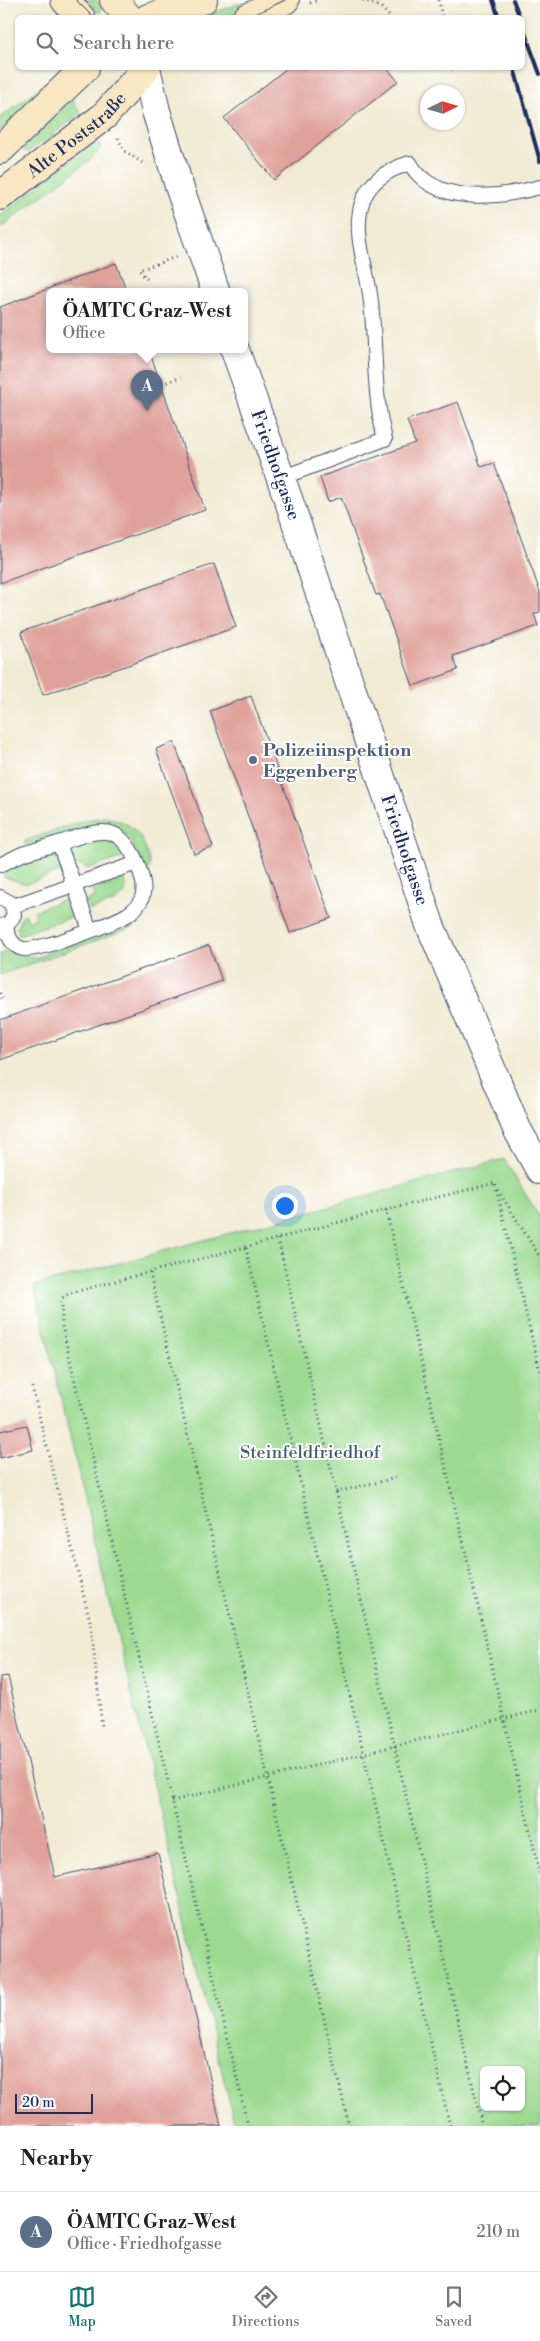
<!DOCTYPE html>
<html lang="en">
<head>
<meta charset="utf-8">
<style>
	:root { --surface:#fff; --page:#f2f2f2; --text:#222; --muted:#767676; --line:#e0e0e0; --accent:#0f766e }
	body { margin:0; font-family:"Libre Bodoni",serif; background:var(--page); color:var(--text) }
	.controls { position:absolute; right:15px; bottom:15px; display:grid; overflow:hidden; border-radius:8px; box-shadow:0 1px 4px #0004 }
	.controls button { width:45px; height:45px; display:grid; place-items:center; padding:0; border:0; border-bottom:1px solid var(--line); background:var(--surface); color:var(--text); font:25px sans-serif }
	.compass { position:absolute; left:420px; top:85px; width:45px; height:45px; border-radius:50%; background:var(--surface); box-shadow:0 1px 4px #0004; rotate:85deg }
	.scale { position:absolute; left:15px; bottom:12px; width:78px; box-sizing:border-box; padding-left:5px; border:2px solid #1b2f5e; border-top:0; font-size:14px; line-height:18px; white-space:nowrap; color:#1b2f5e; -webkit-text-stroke:4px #fff; paint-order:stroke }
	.you { position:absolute; left:284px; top:1205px; width:18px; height:18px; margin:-12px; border:4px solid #fff; border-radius:50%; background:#1a73e8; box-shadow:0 0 0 8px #1a73e833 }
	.badge { display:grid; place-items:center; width:32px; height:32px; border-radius:50%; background:var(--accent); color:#fff; font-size:16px; font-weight:700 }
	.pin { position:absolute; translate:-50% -41px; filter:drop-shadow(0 1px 2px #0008) }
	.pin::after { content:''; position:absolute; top:26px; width:18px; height:15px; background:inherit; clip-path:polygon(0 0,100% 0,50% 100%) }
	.popup { position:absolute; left:46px; top:288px; width:202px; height:65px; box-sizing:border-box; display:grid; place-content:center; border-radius:8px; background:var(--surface); filter:drop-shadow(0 1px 4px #0005); font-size:16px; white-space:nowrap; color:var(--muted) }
	.popup b { font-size:19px; color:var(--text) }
	.popup::after { content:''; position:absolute; left:50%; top:100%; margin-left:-10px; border:10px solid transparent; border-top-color:var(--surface) }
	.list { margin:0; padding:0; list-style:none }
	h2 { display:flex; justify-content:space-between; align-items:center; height:65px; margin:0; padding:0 20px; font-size:21px }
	h2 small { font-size:16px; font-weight:400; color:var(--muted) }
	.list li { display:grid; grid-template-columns:32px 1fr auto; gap:15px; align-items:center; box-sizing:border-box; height:80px; padding:0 20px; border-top:1px solid var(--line) }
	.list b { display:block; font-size:19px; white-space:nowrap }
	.list p { margin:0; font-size:16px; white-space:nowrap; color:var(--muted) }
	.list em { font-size:16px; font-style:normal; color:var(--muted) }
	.icon { flex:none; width:28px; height:28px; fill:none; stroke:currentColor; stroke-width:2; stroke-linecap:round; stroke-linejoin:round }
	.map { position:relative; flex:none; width:540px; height:2126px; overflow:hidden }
	.search { position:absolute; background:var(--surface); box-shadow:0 1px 4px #0004; left:15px; right:15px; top:15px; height:55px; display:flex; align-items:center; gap:12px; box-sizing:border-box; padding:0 18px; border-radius:8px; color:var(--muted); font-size:19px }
	.sheet { height:145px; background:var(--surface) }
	nav { display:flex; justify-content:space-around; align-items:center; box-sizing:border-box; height:70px; border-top:1px solid var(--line); background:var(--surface); font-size:14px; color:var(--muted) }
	nav a { display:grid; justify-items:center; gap:2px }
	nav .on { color:var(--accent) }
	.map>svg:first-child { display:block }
</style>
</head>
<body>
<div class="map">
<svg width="540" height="2126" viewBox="0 0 540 2126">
	<rect width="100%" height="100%" fill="#fff"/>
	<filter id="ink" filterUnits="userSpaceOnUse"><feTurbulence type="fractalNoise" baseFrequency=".02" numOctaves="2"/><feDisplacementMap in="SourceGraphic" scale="10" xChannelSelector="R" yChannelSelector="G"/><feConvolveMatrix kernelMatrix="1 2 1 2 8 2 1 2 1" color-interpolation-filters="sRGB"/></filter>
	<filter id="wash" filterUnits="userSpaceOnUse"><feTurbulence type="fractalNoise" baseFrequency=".0096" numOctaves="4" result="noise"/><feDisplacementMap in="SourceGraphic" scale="20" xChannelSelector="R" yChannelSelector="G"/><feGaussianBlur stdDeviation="1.12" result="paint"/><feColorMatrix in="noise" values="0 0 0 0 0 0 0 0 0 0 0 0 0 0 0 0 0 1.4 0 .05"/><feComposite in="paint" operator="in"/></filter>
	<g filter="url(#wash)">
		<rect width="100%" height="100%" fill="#f1ebd3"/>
		<!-- green -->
		<g fill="#9bda90" stroke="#5b8477" fill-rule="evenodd">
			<polygon points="86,0 97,0 102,11 98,12"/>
			<path d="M237,4H246C232,20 222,17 201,18Z"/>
			<polygon points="54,77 56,78 0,133 0,118"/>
			<polygon points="72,99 81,113 54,134 28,152 23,150 24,146"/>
			<polygon points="95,142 101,143 99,151 87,162 0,228 0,216"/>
			<path d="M104,817C129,820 142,833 148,856C150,862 151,866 147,871L128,836L118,830L67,836L59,834L25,845V841L85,820Z"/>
			<polygon points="97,835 113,837 128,856 86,869 82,865 74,865 68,847"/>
			<polygon points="53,852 55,852 60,869 59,872 26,884 4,877 4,874 10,868"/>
			<polygon points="124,879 126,889 124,894 114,902 90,910 86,901 95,897 92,890"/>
			<polygon points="71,897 77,915 19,935 17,927 22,916 26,914 28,921 36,918 34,911"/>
			<polygon points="134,920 134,927 0,975 0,954 9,951 20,956 38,957"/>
			<path d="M504,1159L540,1218V2126H235L34,1286ZM484,2070H521V2107H484Z"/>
		</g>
		<g id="blocks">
			<!-- building -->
			<g fill="#e0a19a">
				<polygon points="287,68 387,68 398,81 274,180 224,118"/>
				<polygon points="116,263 127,292 50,292 50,350 149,350 205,510 0,583 0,307"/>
				<polygon points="458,402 481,467 494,463 540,592 540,612 534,614 538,626 453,656 458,670 413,686 380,594 376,595 341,497 328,502 320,477 415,443 407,420"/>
				<polygon points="214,564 236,627 43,695 21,632"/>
				<polygon points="251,696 331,918 290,933 210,711"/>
				<polygon points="174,742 213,847 194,854 156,749"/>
				<polygon points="209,945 222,981 0,1060 0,1020"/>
				<polygon points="27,1425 33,1450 0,1458 0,1431"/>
				<polygon points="8,1676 55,1877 158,1853 221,2126 0,2126 0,1677"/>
			</g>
		</g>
	</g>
	<g filter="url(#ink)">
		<use href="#blocks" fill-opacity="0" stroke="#3b4b70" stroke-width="1"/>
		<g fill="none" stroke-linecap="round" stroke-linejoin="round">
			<!-- lane casing -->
			<g stroke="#3b4b70" stroke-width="16">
				<g id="lane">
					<path d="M281,478L385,439C373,395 376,347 371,302C368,269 351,232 363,200C371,179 390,169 410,163C434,206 498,198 540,187"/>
					<path d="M59,843C97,831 118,819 137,863"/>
					<polyline points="0,865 22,854 59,843 90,930"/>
					<polyline points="0,897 11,903 14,915 9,923 0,927"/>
					<path d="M5,926C9,936 11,946 23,949C37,952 119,922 131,912C135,909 139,904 141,900C147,887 141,875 137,863L13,906"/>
				</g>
			</g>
			<!-- street casing -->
			<g stroke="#3b4b70" stroke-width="30">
				<g id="street">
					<polyline points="146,68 156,111 180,189 216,292"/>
					<path id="s1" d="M235,350L291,507L430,925L517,1129L540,1170"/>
				</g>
			</g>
			<!-- secondary casing -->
			<g stroke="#3b4b70" stroke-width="30">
				<g id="secondary">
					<polyline points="65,0 81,18"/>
					<polyline points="114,0 129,18"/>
					<polyline points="148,18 203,0"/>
					<polyline points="247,18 285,0"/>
					<polyline points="0,150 85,68"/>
					<path id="s2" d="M0,196L104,116L146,68"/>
				</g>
			</g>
			<!-- path -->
			<g stroke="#3b4b70" stroke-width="3" stroke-dasharray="1 4" stroke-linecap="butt">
				<polyline points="363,0 381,7 391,18"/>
				<polyline points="439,0 442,18"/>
				<polyline points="310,3 317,0"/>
				<polyline points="448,68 453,70"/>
				<polyline points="118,138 124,151 144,164"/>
				<polyline points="147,279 139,270 176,257"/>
				<polyline points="162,384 181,377"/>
				<polyline points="0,993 3,1001"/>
				<polyline points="498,1190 540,1257"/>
				<polyline points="386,1210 540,1874"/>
				<polyline points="278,1239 482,2126"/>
				<polyline points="246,1248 450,2126"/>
				<polyline points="150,1273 349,2126"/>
				<polyline points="32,1387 91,1625 102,1727"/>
				<polyline points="336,1492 396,1478"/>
				<polyline points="172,1801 540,1710"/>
				<polyline points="248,2126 62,1326 62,1298 70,1293 386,1210 495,1183 540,1372"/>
			</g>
			<!-- lane -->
			<use href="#lane" stroke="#fff" stroke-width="14"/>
			<!-- street -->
			<use href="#street" stroke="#fff" stroke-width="28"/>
			<!-- secondary -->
			<use href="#secondary" stroke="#f9e7c3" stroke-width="28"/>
			<!-- tram -->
			<g stroke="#1b2f5e" stroke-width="1">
				<polyline points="76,0 94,18"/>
				<polyline points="247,18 285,0"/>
			</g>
			<!-- rail -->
			<g stroke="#1b2f5e" stroke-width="4">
				<polyline points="493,0 499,18"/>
				<polyline points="513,0 520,18"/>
				<polyline points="522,25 540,74"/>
				<polyline points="514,68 540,161"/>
			</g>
		</g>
	</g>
	<!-- markers -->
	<circle fill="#5c6f8a" stroke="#fff" stroke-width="2" cx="253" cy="760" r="5"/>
	<g text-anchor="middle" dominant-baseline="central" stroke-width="4" stroke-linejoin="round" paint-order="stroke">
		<!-- street labels -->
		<g font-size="18" fill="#1b2f5e" stroke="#fff">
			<text stroke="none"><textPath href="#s2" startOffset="98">Alte Poststraße</textPath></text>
			<text stroke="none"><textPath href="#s1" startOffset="122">Friedhofgasse</textPath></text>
			<text stroke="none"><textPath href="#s1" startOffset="528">Friedhofgasse</textPath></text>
		</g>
		<!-- service labels -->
		<g font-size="18" font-weight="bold" fill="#4e5e75" stroke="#fff" text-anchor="start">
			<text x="263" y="750">Polizeiinspektion<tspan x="263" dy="21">Eggenberg</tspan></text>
		</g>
		<!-- park labels -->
		<g font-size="18" fill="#41626d" stroke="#fff">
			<text x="310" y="1452">Steinfeldfriedhof</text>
		</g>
	</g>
</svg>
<div class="controls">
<button><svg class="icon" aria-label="locate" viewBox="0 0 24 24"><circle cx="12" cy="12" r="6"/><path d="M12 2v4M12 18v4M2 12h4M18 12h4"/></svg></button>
</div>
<svg class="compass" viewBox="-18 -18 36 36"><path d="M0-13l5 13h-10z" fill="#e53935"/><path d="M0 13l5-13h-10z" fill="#767676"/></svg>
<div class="scale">20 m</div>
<div class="you"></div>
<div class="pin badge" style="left:147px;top:411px;background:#5c6f8a">A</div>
<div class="popup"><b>ÖAMTC Graz-West</b>Office</div>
<div class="search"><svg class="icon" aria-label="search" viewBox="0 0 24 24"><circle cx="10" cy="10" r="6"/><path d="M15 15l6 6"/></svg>Search here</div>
</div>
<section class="sheet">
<h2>Nearby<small></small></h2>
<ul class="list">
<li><span class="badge" style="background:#5c6f8a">A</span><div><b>ÖAMTC Graz-West</b><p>Office · Friedhofgasse</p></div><em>210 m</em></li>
</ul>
</section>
<nav>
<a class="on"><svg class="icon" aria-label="map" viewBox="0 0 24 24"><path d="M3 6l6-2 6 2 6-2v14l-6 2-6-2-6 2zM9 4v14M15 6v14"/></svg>Map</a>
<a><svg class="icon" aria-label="directions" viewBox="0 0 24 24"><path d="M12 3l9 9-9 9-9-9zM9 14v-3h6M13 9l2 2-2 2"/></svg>Directions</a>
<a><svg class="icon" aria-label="saved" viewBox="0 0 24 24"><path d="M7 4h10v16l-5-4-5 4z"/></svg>Saved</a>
</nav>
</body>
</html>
